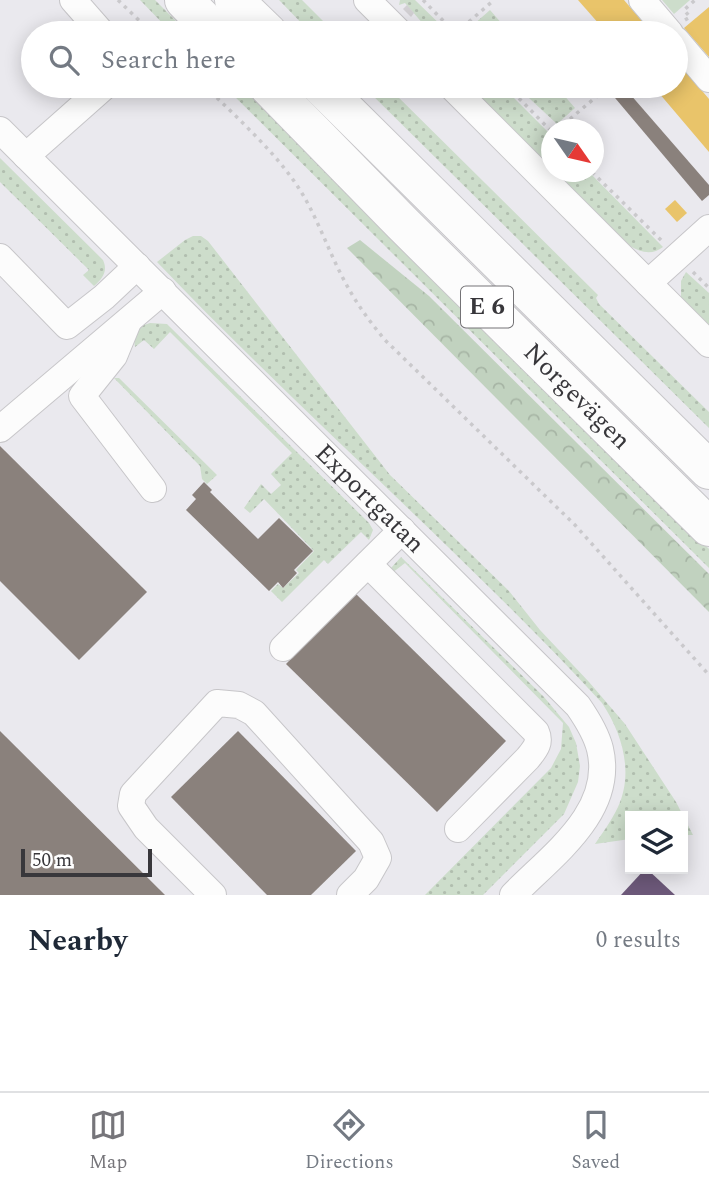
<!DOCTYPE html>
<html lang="en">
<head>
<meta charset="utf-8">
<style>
	:root { --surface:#fff; --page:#f2f2f3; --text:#1f2937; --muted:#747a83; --line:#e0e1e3; --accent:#76757a }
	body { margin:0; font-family:Spectral,serif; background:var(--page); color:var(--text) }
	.controls { position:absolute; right:21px; bottom:21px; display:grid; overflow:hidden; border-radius:0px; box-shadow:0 4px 18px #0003 }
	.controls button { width:63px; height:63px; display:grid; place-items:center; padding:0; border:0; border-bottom:2px solid var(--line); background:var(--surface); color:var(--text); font:35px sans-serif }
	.compass { position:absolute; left:541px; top:119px; width:63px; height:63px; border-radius:50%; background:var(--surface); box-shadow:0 4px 18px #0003; rotate:124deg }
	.scale { position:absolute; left:21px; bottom:18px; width:131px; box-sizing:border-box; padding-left:7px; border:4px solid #38373b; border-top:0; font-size:19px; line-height:24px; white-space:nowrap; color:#38373b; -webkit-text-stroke:5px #fff; paint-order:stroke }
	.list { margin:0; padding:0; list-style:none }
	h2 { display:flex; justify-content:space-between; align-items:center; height:91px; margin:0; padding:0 28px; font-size:30px }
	h2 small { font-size:23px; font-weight:400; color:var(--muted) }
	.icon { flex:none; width:38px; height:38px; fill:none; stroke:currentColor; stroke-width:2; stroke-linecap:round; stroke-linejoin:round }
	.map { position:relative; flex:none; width:709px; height:895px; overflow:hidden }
	.search { position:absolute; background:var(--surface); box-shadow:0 4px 18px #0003; left:21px; right:21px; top:21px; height:77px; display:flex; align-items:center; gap:18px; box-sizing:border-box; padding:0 24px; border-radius:38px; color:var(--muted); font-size:26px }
	.sheet { height:196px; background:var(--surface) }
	nav { display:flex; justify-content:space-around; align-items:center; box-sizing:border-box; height:98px; border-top:2px solid var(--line); background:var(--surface); font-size:19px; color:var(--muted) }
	nav a { display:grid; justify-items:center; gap:4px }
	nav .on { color:var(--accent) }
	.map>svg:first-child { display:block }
</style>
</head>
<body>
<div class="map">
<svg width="709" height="895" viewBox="0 0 709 895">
	<defs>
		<pattern id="grass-dots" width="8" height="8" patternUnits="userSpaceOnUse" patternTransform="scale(1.75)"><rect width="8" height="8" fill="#cdddcb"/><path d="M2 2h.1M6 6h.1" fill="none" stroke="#b1beaf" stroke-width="1.8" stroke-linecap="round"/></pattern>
		<pattern id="forest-crowns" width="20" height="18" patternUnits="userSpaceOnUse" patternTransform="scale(1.75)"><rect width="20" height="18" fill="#c1d2bf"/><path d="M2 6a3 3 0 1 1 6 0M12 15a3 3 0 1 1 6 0" fill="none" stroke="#a7b5a5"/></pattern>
	</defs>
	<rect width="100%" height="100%" fill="#eae9ee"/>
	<!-- grass -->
	<g fill="url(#grass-dots)">
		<polygon points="140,0 155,0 188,33 172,33"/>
		<polygon points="279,0 302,0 335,33 311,33"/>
		<polygon points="400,0 415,0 449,33 431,33 405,3 399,5"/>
		<polygon points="490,10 510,33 464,33"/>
		<polygon points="224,86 240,86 709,549 709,568"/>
		<polygon points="363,86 387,86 598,295 596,298 599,304 709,412 709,428"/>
		<polygon points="470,86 502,86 551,135 551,168"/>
		<polygon points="516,86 556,86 575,108 557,124"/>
		<path d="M0,158L103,260C108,271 103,278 94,286L83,275L89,270L0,182Z"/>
		<path d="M555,172H589L663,247C653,255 641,253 630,246Z"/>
		<path d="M193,236H201L208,241L390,475L509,591L540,630L589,682L625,724L676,802L693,835H683V816H630V839L595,844C603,832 612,820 618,807C634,772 622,733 602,703C460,550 301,413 157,262L185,240Z"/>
		<polygon points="686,272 709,293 709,326 681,298 681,281"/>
		<polygon points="150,323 167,324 170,327 369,523 373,530 369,540 361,532 328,564 324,560 282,602 271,591 278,584 283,588 299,573 296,570 314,551 264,499 250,513 244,508 261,484 271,494 281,485 271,474 292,453 170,332 154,349 144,340 135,347 133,334 144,325"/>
		<polygon points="114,378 119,378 217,475 207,484 202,479 200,466"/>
		<polygon points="401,557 544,697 569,727 576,743 580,766 578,782 564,814 483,895 425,895 551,768 561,749 563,723 405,563 392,573 391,568"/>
	</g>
	<!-- forest -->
	<polygon fill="url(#forest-crowns)" points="360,240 429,296 709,574 709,612 347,248"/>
	<!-- park -->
	<polygon fill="#cdddcb" points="662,0 690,0 674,14"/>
	<!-- homes -->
	<g fill="#e9c46a">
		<polygon points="578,0 624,0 652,33 607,33"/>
		<polygon points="709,7 709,57 684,28"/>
		<polygon points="676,60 709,99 709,152 653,86 676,86"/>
		<polygon points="675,200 687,213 677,222 665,209"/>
	</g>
	<!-- offices -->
	<polygon fill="#6d597a" points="645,869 647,869 675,895 621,895"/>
	<!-- industry -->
	<g fill="#8a817c">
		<polygon points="618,86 623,86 709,185 709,195 702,201 610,92"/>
		<polygon points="0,446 147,592 79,660 0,581"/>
		<polygon points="204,482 212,490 210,492 258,539 279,518 313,551 294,570 297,573 283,588 278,582 269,591 186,510 196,499 192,495"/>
		<polygon points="355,593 506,741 437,812 286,664"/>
		<polygon points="0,731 165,895 0,895"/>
		<polygon points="238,731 356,851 311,895 267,895 171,797"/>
	</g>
	<!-- building -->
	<polygon fill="#d2d0d3" points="407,5 414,13 411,17 403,9"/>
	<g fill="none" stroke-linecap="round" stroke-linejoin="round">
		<!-- minor casing -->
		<g stroke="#c7c6c9" stroke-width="28">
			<g id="minor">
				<polyline points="73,0 102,33"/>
				<polyline points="367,0 400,33"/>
				<polyline points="642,0 670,33"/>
				<polyline points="676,40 709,79"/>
				<polyline points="451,86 709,344"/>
				<path id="s1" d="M0,130L578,706C587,719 596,733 600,749C615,812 551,856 513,895"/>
				<polyline points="26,156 105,86"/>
				<polyline points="0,257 67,326 104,297 137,266"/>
				<polyline points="648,283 709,228"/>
				<polyline points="128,322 114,356 82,396 153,489"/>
				<polyline points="0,429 163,291"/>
				<path d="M368,564L536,732C541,743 535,749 528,758L458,829"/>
				<polyline points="283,648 402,530"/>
				<polyline points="213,895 146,828 131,806 133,794 217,703 239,705 254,713 371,842 378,858 366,879 350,895"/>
			</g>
		</g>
		<!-- highway casing -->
		<g stroke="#c7c6c9" stroke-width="40">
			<g id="highway">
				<polyline points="184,0 216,33"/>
				<polyline points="234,0 268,33"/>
				<path id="s2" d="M268,86L402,223L709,527"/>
				<polyline points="321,86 709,470"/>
			</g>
		</g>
		<!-- path -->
		<g stroke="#cac9cc" stroke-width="3.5" stroke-dasharray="3.5 5" stroke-linecap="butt">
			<polyline points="118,0 152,33"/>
			<polyline points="423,0 455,33"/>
			<polyline points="685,20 690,17 684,10 695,0"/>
			<polyline points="456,33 494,0"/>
			<path d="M205,86C235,116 269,146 294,181C316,212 327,249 345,282C356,303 370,322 385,340L575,525L709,675"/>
			<polyline points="507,86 552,132"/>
			<polyline points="557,130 609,86"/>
			<polyline points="592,172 663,242"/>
			<polyline points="693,272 709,288"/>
		</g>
		<!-- minor -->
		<use href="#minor" stroke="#fcfcfc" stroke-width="26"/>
		<!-- highway -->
		<use href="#highway" stroke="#fcfcfc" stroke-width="38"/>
	</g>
	<g text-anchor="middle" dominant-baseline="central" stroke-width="7" stroke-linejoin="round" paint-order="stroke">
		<!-- shield labels -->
		<rect fill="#fff" stroke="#747376" stroke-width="2" x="461" y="286.5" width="52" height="41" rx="5"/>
		<g font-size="24" font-weight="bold" fill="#38373b">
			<text x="487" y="307">E 6</text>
		</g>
		<!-- street labels -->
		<g font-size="26" fill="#38373b" stroke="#fff">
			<text stroke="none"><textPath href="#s2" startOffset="438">Norgevägen</textPath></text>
			<text stroke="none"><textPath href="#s1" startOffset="522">Exportgatan</textPath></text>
		</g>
	</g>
</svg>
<div class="controls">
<button><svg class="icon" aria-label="layers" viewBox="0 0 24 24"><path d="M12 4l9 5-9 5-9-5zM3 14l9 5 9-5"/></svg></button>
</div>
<svg class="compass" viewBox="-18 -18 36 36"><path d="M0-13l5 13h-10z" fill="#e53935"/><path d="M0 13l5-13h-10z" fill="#747a83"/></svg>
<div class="scale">50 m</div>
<div class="search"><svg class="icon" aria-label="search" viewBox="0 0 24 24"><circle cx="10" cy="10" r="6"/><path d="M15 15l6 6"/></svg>Search here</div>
</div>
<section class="sheet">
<h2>Nearby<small>0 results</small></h2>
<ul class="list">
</ul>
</section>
<nav>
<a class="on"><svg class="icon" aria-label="map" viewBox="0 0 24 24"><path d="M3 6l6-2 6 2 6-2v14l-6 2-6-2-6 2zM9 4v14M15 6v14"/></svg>Map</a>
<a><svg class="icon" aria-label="directions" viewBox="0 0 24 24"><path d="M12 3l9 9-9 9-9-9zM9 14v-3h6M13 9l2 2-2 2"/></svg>Directions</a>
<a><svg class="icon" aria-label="saved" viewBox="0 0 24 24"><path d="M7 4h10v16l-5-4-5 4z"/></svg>Saved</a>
</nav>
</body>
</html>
